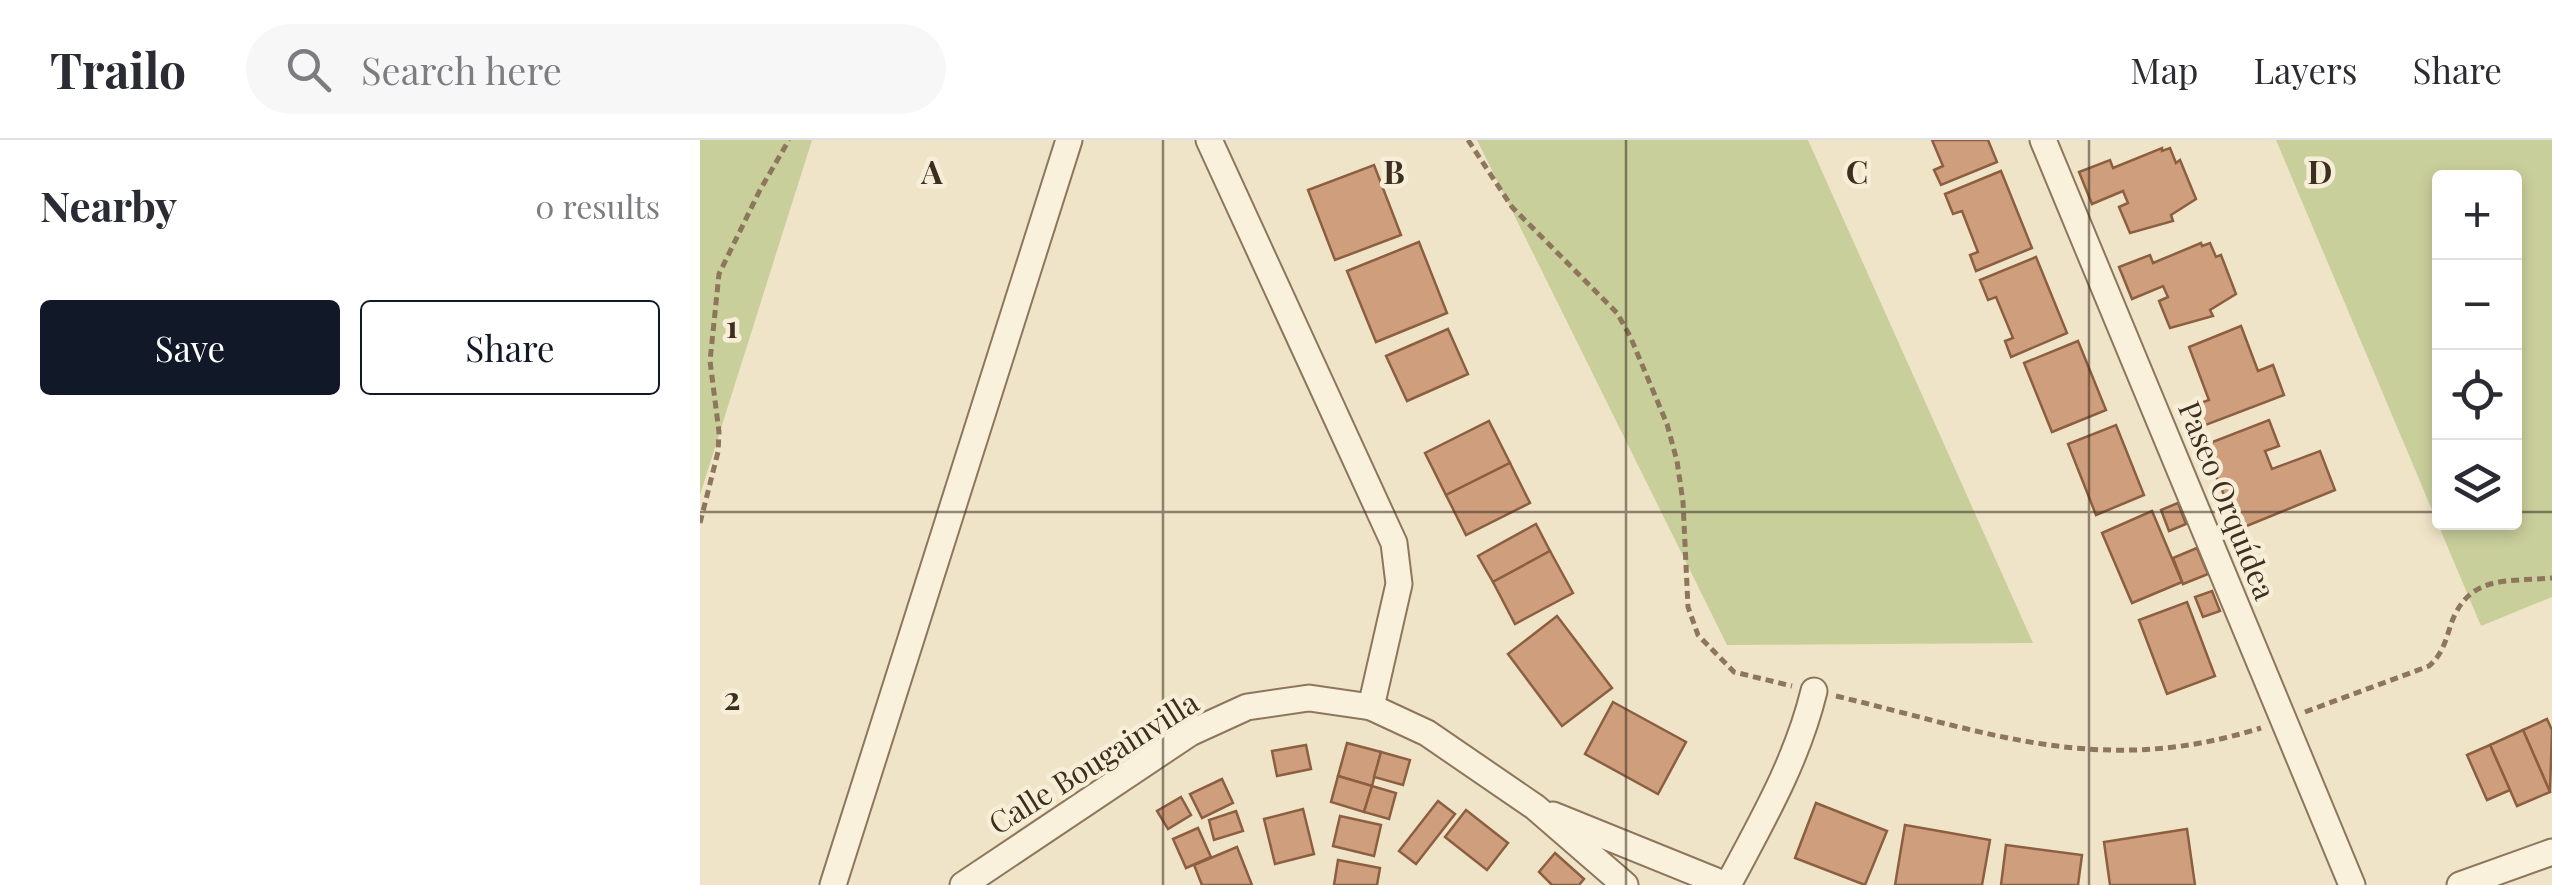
<!DOCTYPE html>
<html lang="en">
<head>
<meta charset="utf-8">
<style>
	:root { --surface:#fff; --page:#f7f7f7; --text:#2b2b33; --muted:#7c7c81; --line:#e1e1e2; --accent:#111827 }
	body { margin:0; font-family:"Playfair Display",serif; background:var(--page); color:var(--text) }
	.controls { position:absolute; right:30px; top:30px; display:grid; overflow:hidden; border-radius:10px; box-shadow:0 5px 15px #0003 }
	.controls button { width:90px; height:90px; display:grid; place-items:center; padding:0; border:0; border-bottom:2px solid var(--line); background:var(--surface); color:var(--text); font:50px sans-serif }
	.list { margin:0; padding:0; list-style:none }
	h2 { display:flex; justify-content:space-between; align-items:center; height:130px; margin:0; padding:0 40px; font-size:42px }
	h2 small { font-size:32px; font-weight:400; color:var(--muted) }
	.actions { display:flex; gap:20px; padding:30px 40px }
	.actions a { flex:1; padding:22px 0; border:2px solid var(--accent); border-radius:10px; text-align:center; font-size:35px; color:var(--accent) }
	.actions .main { background:var(--accent); color:#fff }
	.icon { flex:none; width:55px; height:55px; fill:none; stroke:currentColor; stroke-width:2; stroke-linecap:round; stroke-linejoin:round }
	.map { position:relative; flex:none; width:1852px; height:745px; overflow:hidden }
	header { display:flex; align-items:center; gap:60px; box-sizing:border-box; height:140px; padding:0 50px; background:var(--surface); border-bottom:2px solid var(--line) }
	header strong { font-size:48px }
	nav { display:flex; gap:55px; margin-inline-start:auto; font-size:35px }
	.search { width:700px; height:90px; background:var(--page); display:flex; align-items:center; gap:25px; box-sizing:border-box; padding:0 35px; border-radius:55px; color:var(--muted); font-size:38px }
	main { display:flex }
	aside { flex:1; background:var(--surface) }
	.map>svg:first-child { display:block }
</style>
</head>
<body>
<header>
<strong>Trailo</strong>
<div class="search"><svg class="icon" aria-label="search" viewBox="0 0 24 24"><circle cx="10" cy="10" r="6"/><path d="M15 15l6 6"/></svg>Search here</div>
<nav><a>Map</a><a>Layers</a><a>Share</a></nav>
</header>
<main>
<aside>
<h2>Nearby<small>0 results</small></h2>
<ul class="list">
</ul>
<div class="actions"><a class="main">Save</a><a>Share</a></div>
</aside>
<div class="map">
<svg width="1852" height="745" viewBox="0 0 1852 745">
	<rect width="100%" height="100%" fill="#f0e4c8"/>
	<!-- green -->
	<g fill="#c9cf9b" fill-rule="evenodd">
		<polygon points="0,0 112,0 0,355"/>
		<polygon points="777,0 1108,0 1333,503 1027,505"/>
		<path d="M1576,0H1852V457L1781,486ZM1740,38H1814V382H1740Z"/>
	</g>
	<!-- building -->
	<g fill="#cf9f7d" stroke="#8d5f41" stroke-width="2.5">
		<polygon points="1232,0 1288,0 1297,22 1241,45 1234,30 1243,26"/>
		<polygon points="1462,8 1462,11 1470,8 1476,23 1480,20 1496,59 1471,75 1473,81 1430,93 1419,67 1428,63 1423,51 1392,64 1379,32 1410,20 1413,28"/>
		<polygon points="674,25 701,95 635,120 608,50"/>
		<polygon points="1301,31 1332,108 1276,131 1270,115 1278,112 1262,71 1253,74 1245,54"/>
		<polygon points="719,102 747,173 676,202 647,131"/>
		<polygon points="1501,103 1502,106 1510,103 1516,117 1521,115 1536,154 1510,170 1513,176 1470,188 1459,161 1468,157 1463,146 1432,159 1419,127 1450,115 1453,123"/>
		<polygon points="1336,117 1367,193 1311,217 1305,201 1313,198 1296,157 1288,160 1280,140"/>
		<polygon points="1541,186 1558,231 1573,225 1584,255 1503,286 1495,265 1509,260 1489,207"/>
		<polygon points="748,189 768,234 707,261 686,216"/>
		<polygon points="1378,201 1406,270 1352,292 1324,223"/>
		<polygon points="1569,280 1579,306 1565,311 1572,329 1620,311 1635,350 1544,387 1530,353 1524,355 1511,324 1517,322 1510,303"/>
		<polygon points="789,281 810,323 746,355 725,313"/>
		<polygon points="1416,285 1444,355 1396,375 1368,304"/>
		<polygon points="810,323 830,363 766,395 746,355"/>
		<polygon points="1478,363 1486,384 1469,391 1461,370"/>
		<polygon points="1452,371 1482,442 1432,463 1402,393"/>
		<polygon points="836,384 850,411 793,442 778,416"/>
		<polygon points="1497,408 1508,434 1483,444 1473,418"/>
		<polygon points="850,411 873,453 815,484 793,442"/>
		<polygon points="1512,451 1520,471 1503,477 1495,457"/>
		<polygon points="1487,462 1515,536 1467,554 1439,480"/>
		<polygon points="857,476 912,548 862,586 808,514"/>
		<polygon points="913,562 986,602 958,654 885,614"/>
		<polygon points="1847,579 1852,590 1850,652 1823,590"/>
		<polygon points="1823,590 1850,652 1817,666 1790,605"/>
		<polygon points="647,603 681,612 672,646 638,636"/>
		<polygon points="606,605 611,629 577,636 572,611"/>
		<polygon points="1790,605 1810,650 1787,660 1767,615"/>
		<polygon points="681,612 710,620 703,645 674,637"/>
		<polygon points="638,636 672,646 664,672 631,662"/>
		<polygon points="522,639 533,663 502,678 490,654"/>
		<polygon points="672,646 696,653 689,679 664,672"/>
		<polygon points="481,657 491,675 468,689 457,671"/>
		<polygon points="738,661 755,674 716,724 699,711"/>
		<polygon points="1116,663 1187,691 1165,745 1095,718"/>
		<polygon points="603,669 614,714 575,724 564,679"/>
		<polygon points="766,670 808,703 787,730 745,697"/>
		<polygon points="536,671 543,691 514,700 509,680"/>
		<polygon points="640,676 681,685 674,716 633,706"/>
		<polygon points="1205,685 1290,700 1282,745 1195,745"/>
		<polygon points="498,688 511,717 486,728 473,699"/>
		<polygon points="1487,689 1495,745 1410,745 1404,702"/>
		<polygon points="1306,705 1382,715 1378,745 1301,745"/>
		<polygon points="537,707 552,745 502,745 494,725"/>
		<polygon points="855,713 884,739 879,745 852,745 839,732"/>
		<polygon points="638,720 680,728 677,745 634,745"/>
	</g>
	<g fill="none" stroke-linecap="round" stroke-linejoin="round">
		<!-- street casing -->
		<g stroke="#8d765c" stroke-width="29">
			<g id="street">
				<polyline points="509,0 694,403 699,444 671,567"/>
				<polyline points="1343,0 1652,745"/>
				<polyline points="853,675 1026,745"/>
				<polyline points="133,745 369,0"/>
				<polyline points="263,745 490,593 547,567 609,558 671,567 727,593 835,667 925,745"/>
				<path d="M1028,745C1062,681 1097,621 1114,551"/>
				<polyline points="1760,745 1852,712"/>
			</g>
		</g>
		<!-- path -->
		<g stroke="#8d765c" stroke-width="5" stroke-dasharray="8 5" stroke-linecap="butt">
			<polyline points="768,0 812,67 917,173 930,196 967,284 977,321 983,362 988,467 998,495 1034,532 1092,546"/>
			<polyline points="0,383 18,312 19,292 10,221 19,134 60,50 89,0"/>
			<path d="M1136,556C1291,593 1401,638 1561,588"/>
			<path d="M1605,572L1729,526C1742,515 1746,500 1751,484C1769,434 1807,442 1852,438"/>
		</g>
		<!-- street -->
		<use href="#street" stroke="#faf1dc" stroke-width="25"/>
	</g>
	<!-- grid -->
	<path fill="none" stroke="#3d2e20" stroke-width="2.5" stroke-opacity="0.55" d="M463,0V745M926,0V745M1389,0V745M0,372H1740M1814,372H1852"/>
	<g text-anchor="middle" dominant-baseline="central" stroke-width="9" stroke-linejoin="round" paint-order="stroke">
		<!-- street labels -->
		<g font-size="30" fill="#3d2e20" stroke="#f7eed8">
			<text transform="translate(1528 360) rotate(68)">Paseo Orquídea</text>
			<text transform="translate(393 622) rotate(-32)">Calle Bougainvilla</text>
		</g>
	</g>
	<g font-size="32" text-anchor="middle" font-weight="bold" fill="#3d2e20" stroke="#f7eed8" stroke-width="9" stroke-linejoin="round" paint-order="stroke">
		<text x="232" y="44">A</text>
		<text x="694" y="44">B</text>
		<text x="1157" y="44">C</text>
		<text x="1620" y="44">D</text>
		<text x="32" y="198">1</text>
		<text x="32" y="570">2</text>
	</g>
</svg>
<div class="controls">
<button>+</button>
<button>−</button>
<button><svg class="icon" aria-label="locate" viewBox="0 0 24 24"><circle cx="12" cy="12" r="6"/><path d="M12 2v4M12 18v4M2 12h4M18 12h4"/></svg></button>
<button><svg class="icon" aria-label="layers" viewBox="0 0 24 24"><path d="M12 4l9 5-9 5-9-5zM3 14l9 5 9-5"/></svg></button>
</div>
</div>
</main>
</body>
</html>
